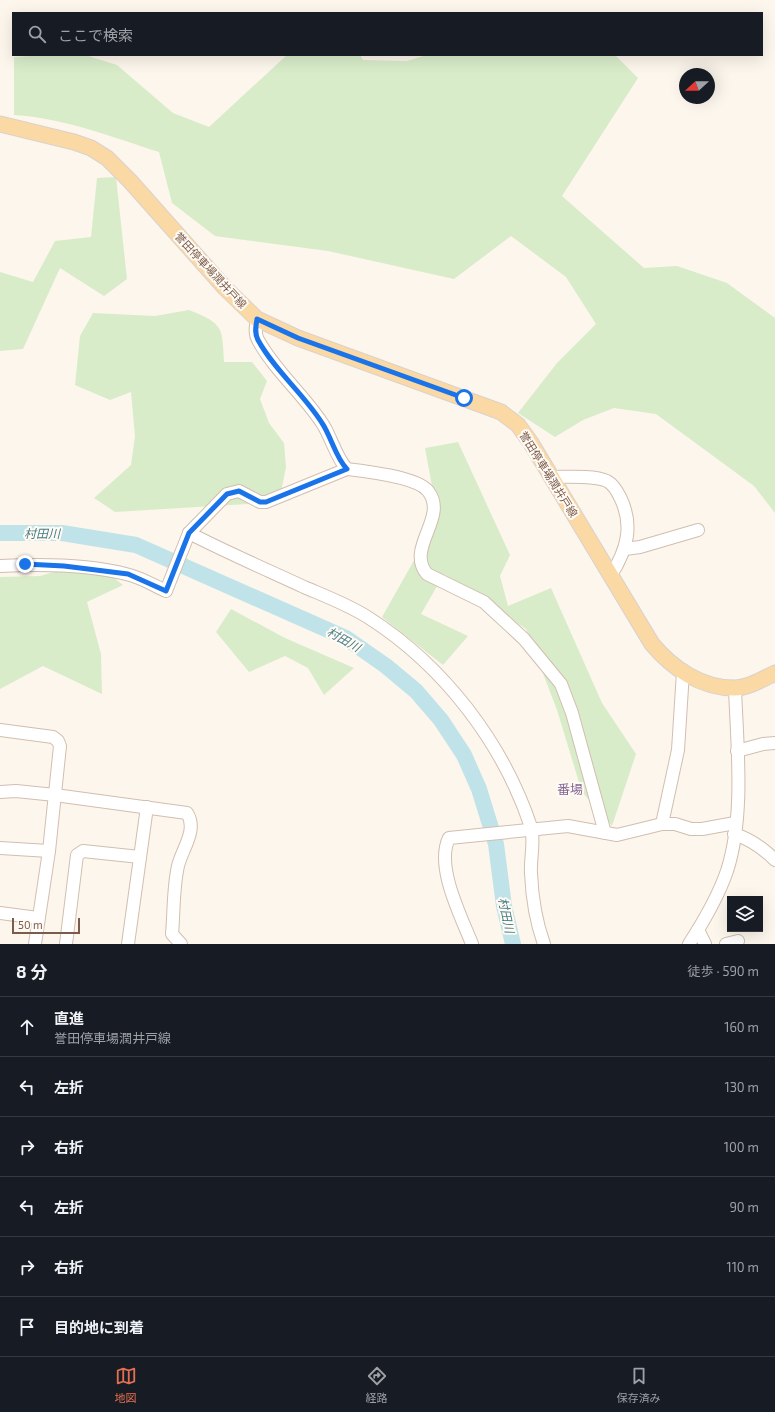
<!DOCTYPE html>
<html lang="ja">
<head>
<meta charset="utf-8">
<style>
	:root { --surface:#171b24; --page:#242831; --text:#f1f3f6; --muted:#9ea1a6; --line:#363941; --accent:#e76f51 }
	body { margin:0; font-family:"Exo 2","Noto Sans JP",sans-serif; background:var(--page); color:var(--text) }
	.controls { position:absolute; right:12px; bottom:12px; display:grid; overflow:hidden; border-radius:0px; box-shadow:0 4px 16px #0002 }
	.controls button { width:36px; height:36px; display:grid; place-items:center; padding:0; border:0; border-bottom:1px solid var(--line); background:var(--surface); color:var(--text); font:20px sans-serif }
	.compass { position:absolute; left:679px; top:68px; width:36px; height:36px; border-radius:50%; background:var(--surface); box-shadow:0 4px 16px #0002; rotate:249deg }
	.scale { position:absolute; left:12px; bottom:10px; width:68px; box-sizing:border-box; padding-left:4px; border:2px solid #7a5c4d; border-top:0; font-size:11px; line-height:14px; white-space:nowrap; color:#7a5c4d; -webkit-text-stroke:3px #fffaf3; paint-order:stroke }
	.stop { position:absolute; width:12px; height:12px; margin:-9px; border:3px solid #1a73e8; border-radius:50%; background:#fff }
	.stop.end { background:#1a73e8; border-color:#fff; box-shadow:0 1px 4px #0008 }
	.list { margin:0; padding:0; list-style:none }
	h2 { display:flex; justify-content:space-between; align-items:center; height:52px; margin:0; padding:0 16px; font-size:17px }
	h2 small { font-size:13px; font-weight:400; color:var(--muted) }
	.list li { display:grid; grid-template-columns:26px 1fr auto; gap:12px; align-items:center; box-sizing:border-box; height:60px; padding:0 16px; border-top:1px solid var(--line) }
	.list b { display:block; font-size:15px; white-space:nowrap }
	.list p { margin:0; font-size:13px; white-space:nowrap; color:var(--muted) }
	.list em { font-size:13px; font-style:normal; color:var(--muted) }
	.icon { flex:none; width:22px; height:22px; fill:none; stroke:currentColor; stroke-width:2; stroke-linecap:round; stroke-linejoin:round }
	.map { position:relative; flex:none; width:775px; height:944px; overflow:hidden }
	.search { position:absolute; background:var(--surface); box-shadow:0 4px 16px #0002; left:12px; right:12px; top:12px; height:44px; display:flex; align-items:center; gap:10px; box-sizing:border-box; padding:0 14px; border-radius:0px; color:var(--muted); font-size:15px }
	.sheet { height:412px; background:var(--surface) }
	nav { display:flex; justify-content:space-around; align-items:center; box-sizing:border-box; height:56px; border-top:1px solid var(--line); background:var(--surface); font-size:11px; color:var(--muted) }
	nav a { display:grid; justify-items:center; gap:2px }
	nav .on { color:var(--accent) }
	.map>svg:first-child { display:block }
</style>
</head>
<body>
<div class="map">
<svg width="775" height="944" viewBox="0 0 775 944">
	<rect width="100%" height="100%" fill="#fdf6ec"/>
	<!-- green -->
	<g fill="#d8ecc9">
		<path d="M47,55H85L117,65L173,113L209,127L287,55H360L363,60L407,61L427,55H615L638,78L562,196L644,268L677,266L727,283L775,318V513L754,486L656,414L614,408L583,420L555,437L518,413L557,363L596,324L566,277L511,236L454,279L328,251L215,236L172,203L159,152C112,137 64,118 14,115V57Z"/>
		<polygon points="116,177 127,279 104,296 60,268 23,349 0,351 0,272 33,282 55,241 91,237 97,178"/>
		<path d="M189,310C224,324 222,327 224,362H252L267,381L260,399L269,423L284,443L286,467L279,502L115,512L94,498L131,465L135,436L131,392L110,400L75,385L80,336L93,313L155,316Z"/>
		<polygon points="458,442 510,555 500,576 508,606 551,588 602,703 636,754 612,826 582,792 557,710 526,629 444,574 421,614 468,636 443,665 382,617 438,518 425,448"/>
		<polygon points="92,561 123,585 87,602 101,654 102,694 43,666 0,689 0,577 40,576"/>
		<polygon points="231,609 285,638 354,668 324,695 308,668 285,656 249,672 216,632"/>
	</g>
	<g fill="none" stroke-linecap="round" stroke-linejoin="round">
		<!-- river -->
		<polyline stroke="#bfe3e8" stroke-width="16" points="0,533 62,533 136,545 346,638 386,666 416,691 441,720 464,755 479,789 496,844 504,906 513,944"/>
		<!-- minor casing -->
		<g stroke="#d1beb0" stroke-width="14">
			<g id="minor">
				<path d="M257,319C256,326 254,333 258,340C275,371 303,394 322,423C331,436 336,458 347,469C364,471 417,477 428,491C449,517 405,548 427,574L484,602L524,639L561,684L572,713L605,833"/>
				<path d="M552,477C566,477 594,475 607,481C613,484 617,491 620,497C634,525 627,550 611,575"/>
				<path d="M189,533C226,552 265,569 304,587C325,596 349,605 369,618C444,666 503,743 531,827C535,841 530,859 531,873C532,896 536,922 544,944"/>
				<polyline points="625,549 640,547 698,530"/>
				<path d="M0,566C41,564 86,564 126,574C140,577 153,585 166,591L189,533L227,494L239,491L260,502H266L347,469"/>
				<polyline points="0,730 53,737 58,741 60,746 49,851 35,944"/>
				<polyline points="737,751 763,744 775,743"/>
				<path d="M0,792L16,791L55,795L187,813C198,830 182,849 178,866C173,888 174,912 172,934L181,944"/>
				<polyline points="662,824 678,750 683,672"/>
				<path d="M734,834C750,839 763,848 775,860"/>
				<polyline points="0,848 49,851"/>
				<polyline points="0,913 38,918"/>
				<polyline points="698,930 705,944"/>
				<polyline points="66,944 77,855 83,851 140,857"/>
				<polyline points="128,944 147,807"/>
				<path d="M472,944C461,916 435,866 449,838L568,826L617,835L662,824H675L691,829H702L735,823"/>
				<path d="M689,944C704,921 718,897 727,871C745,815 737,746 735,688"/>
				<polyline points="726,944 738,941"/>
			</g>
		</g>
		<!-- major casing -->
		<g stroke="#dad1cd" stroke-width="17">
			<path id="major" d="M0,124L74,142L91,148L107,158L130,181L225,288L257,319L298,338L501,412L518,425L531,443L652,644C672,668 701,688 734,688C748,688 763,679 775,673"/>
		</g>
		<!-- minor -->
		<use href="#minor" stroke="#fff" stroke-width="12"/>
		<!-- major -->
		<use href="#major" stroke="#fbd9a5" stroke-width="15"/>
	</g>
	<g fill="none" stroke-linecap="round" stroke-linejoin="round">
		<!-- route -->
		<path stroke="#1a73e8" stroke-width="5" d="M25,564L64,566L128,574L166,591L189,533L227,494L239,491L260,502H266L347,469C336,459 331,436 322,423C303,393 275,371 258,340C254,333 256,326 257,319L298,338L464,398"/>
	</g>
	<g text-anchor="middle" dominant-baseline="central" stroke-width="4" stroke-linejoin="round" paint-order="stroke">
		<!-- street labels -->
		<g font-size="11" fill="#7a5c4d" stroke="#fffaf3">
			<text transform="translate(211 270) rotate(47)">誉田停車場潤井戸線</text>
			<text transform="translate(549 474) rotate(58)">誉田停車場潤井戸線</text>
		</g>
		<!-- water labels -->
		<g font-size="12" font-style="italic" fill="#437c86" stroke="#fffaf3">
			<text x="42" y="533">村田川</text>
			<text transform="translate(344 639) rotate(30)">村田川</text>
			<text transform="translate(507 915) rotate(78)">村田川</text>
		</g>
		<!-- quarter labels -->
		<g font-size="13" fill="#846695" stroke="#fffaf3">
			<text x="570" y="789">番場</text>
		</g>
	</g>
</svg>
<div class="controls">
<button><svg class="icon" aria-label="layers" viewBox="0 0 24 24"><path d="M12 4l9 5-9 5-9-5zM3 14l9 5 9-5"/></svg></button>
</div>
<svg class="compass" viewBox="-18 -18 36 36"><path d="M0-13l5 13h-10z" fill="#e53935"/><path d="M0 13l5-13h-10z" fill="#9ea1a6"/></svg>
<div class="scale">50 m</div>
<div class="stop" style="left:464px;top:398px"></div>
<div class="stop end" style="left:25px;top:564px"></div>
<div class="search"><svg class="icon" aria-label="search" viewBox="0 0 24 24"><circle cx="10" cy="10" r="6"/><path d="M15 15l6 6"/></svg>ここで検索</div>
</div>
<section class="sheet">
<h2>8 分<small>徒歩 · 590 m</small></h2>
<ul class="list">
<li><svg class="icon" aria-label="ahead" viewBox="0 0 24 24"><path d="M12 20V5M6 11l6-6 6 6"/></svg><div><b>直進</b><p>誉田停車場潤井戸線</p></div><em>160 m</em></li>
<li><svg class="icon" aria-label="left" viewBox="0 0 24 24"><path d="M17 20v-9H6M10 6l-5 5 5 5"/></svg><div><b>左折</b></div><em>130 m</em></li>
<li><svg class="icon" aria-label="right" viewBox="0 0 24 24"><path d="M7 20v-9h11M14 6l5 5-5 5"/></svg><div><b>右折</b></div><em>100 m</em></li>
<li><svg class="icon" aria-label="left" viewBox="0 0 24 24"><path d="M17 20v-9H6M10 6l-5 5 5 5"/></svg><div><b>左折</b></div><em>90 m</em></li>
<li><svg class="icon" aria-label="right" viewBox="0 0 24 24"><path d="M7 20v-9h11M14 6l5 5-5 5"/></svg><div><b>右折</b></div><em>110 m</em></li>
<li><svg class="icon" aria-label="arrive" viewBox="0 0 24 24"><path d="M6 21V4h12l-3 4 3 4H6"/></svg><div><b>目的地に到着</b></div></li>
</ul>
</section>
<nav>
<a class="on"><svg class="icon" aria-label="map" viewBox="0 0 24 24"><path d="M3 6l6-2 6 2 6-2v14l-6 2-6-2-6 2zM9 4v14M15 6v14"/></svg>地図</a>
<a><svg class="icon" aria-label="directions" viewBox="0 0 24 24"><path d="M12 3l9 9-9 9-9-9zM9 14v-3h6M13 9l2 2-2 2"/></svg>経路</a>
<a><svg class="icon" aria-label="saved" viewBox="0 0 24 24"><path d="M7 4h10v16l-5-4-5 4z"/></svg>保存済み</a>
</nav>
</body>
</html>
